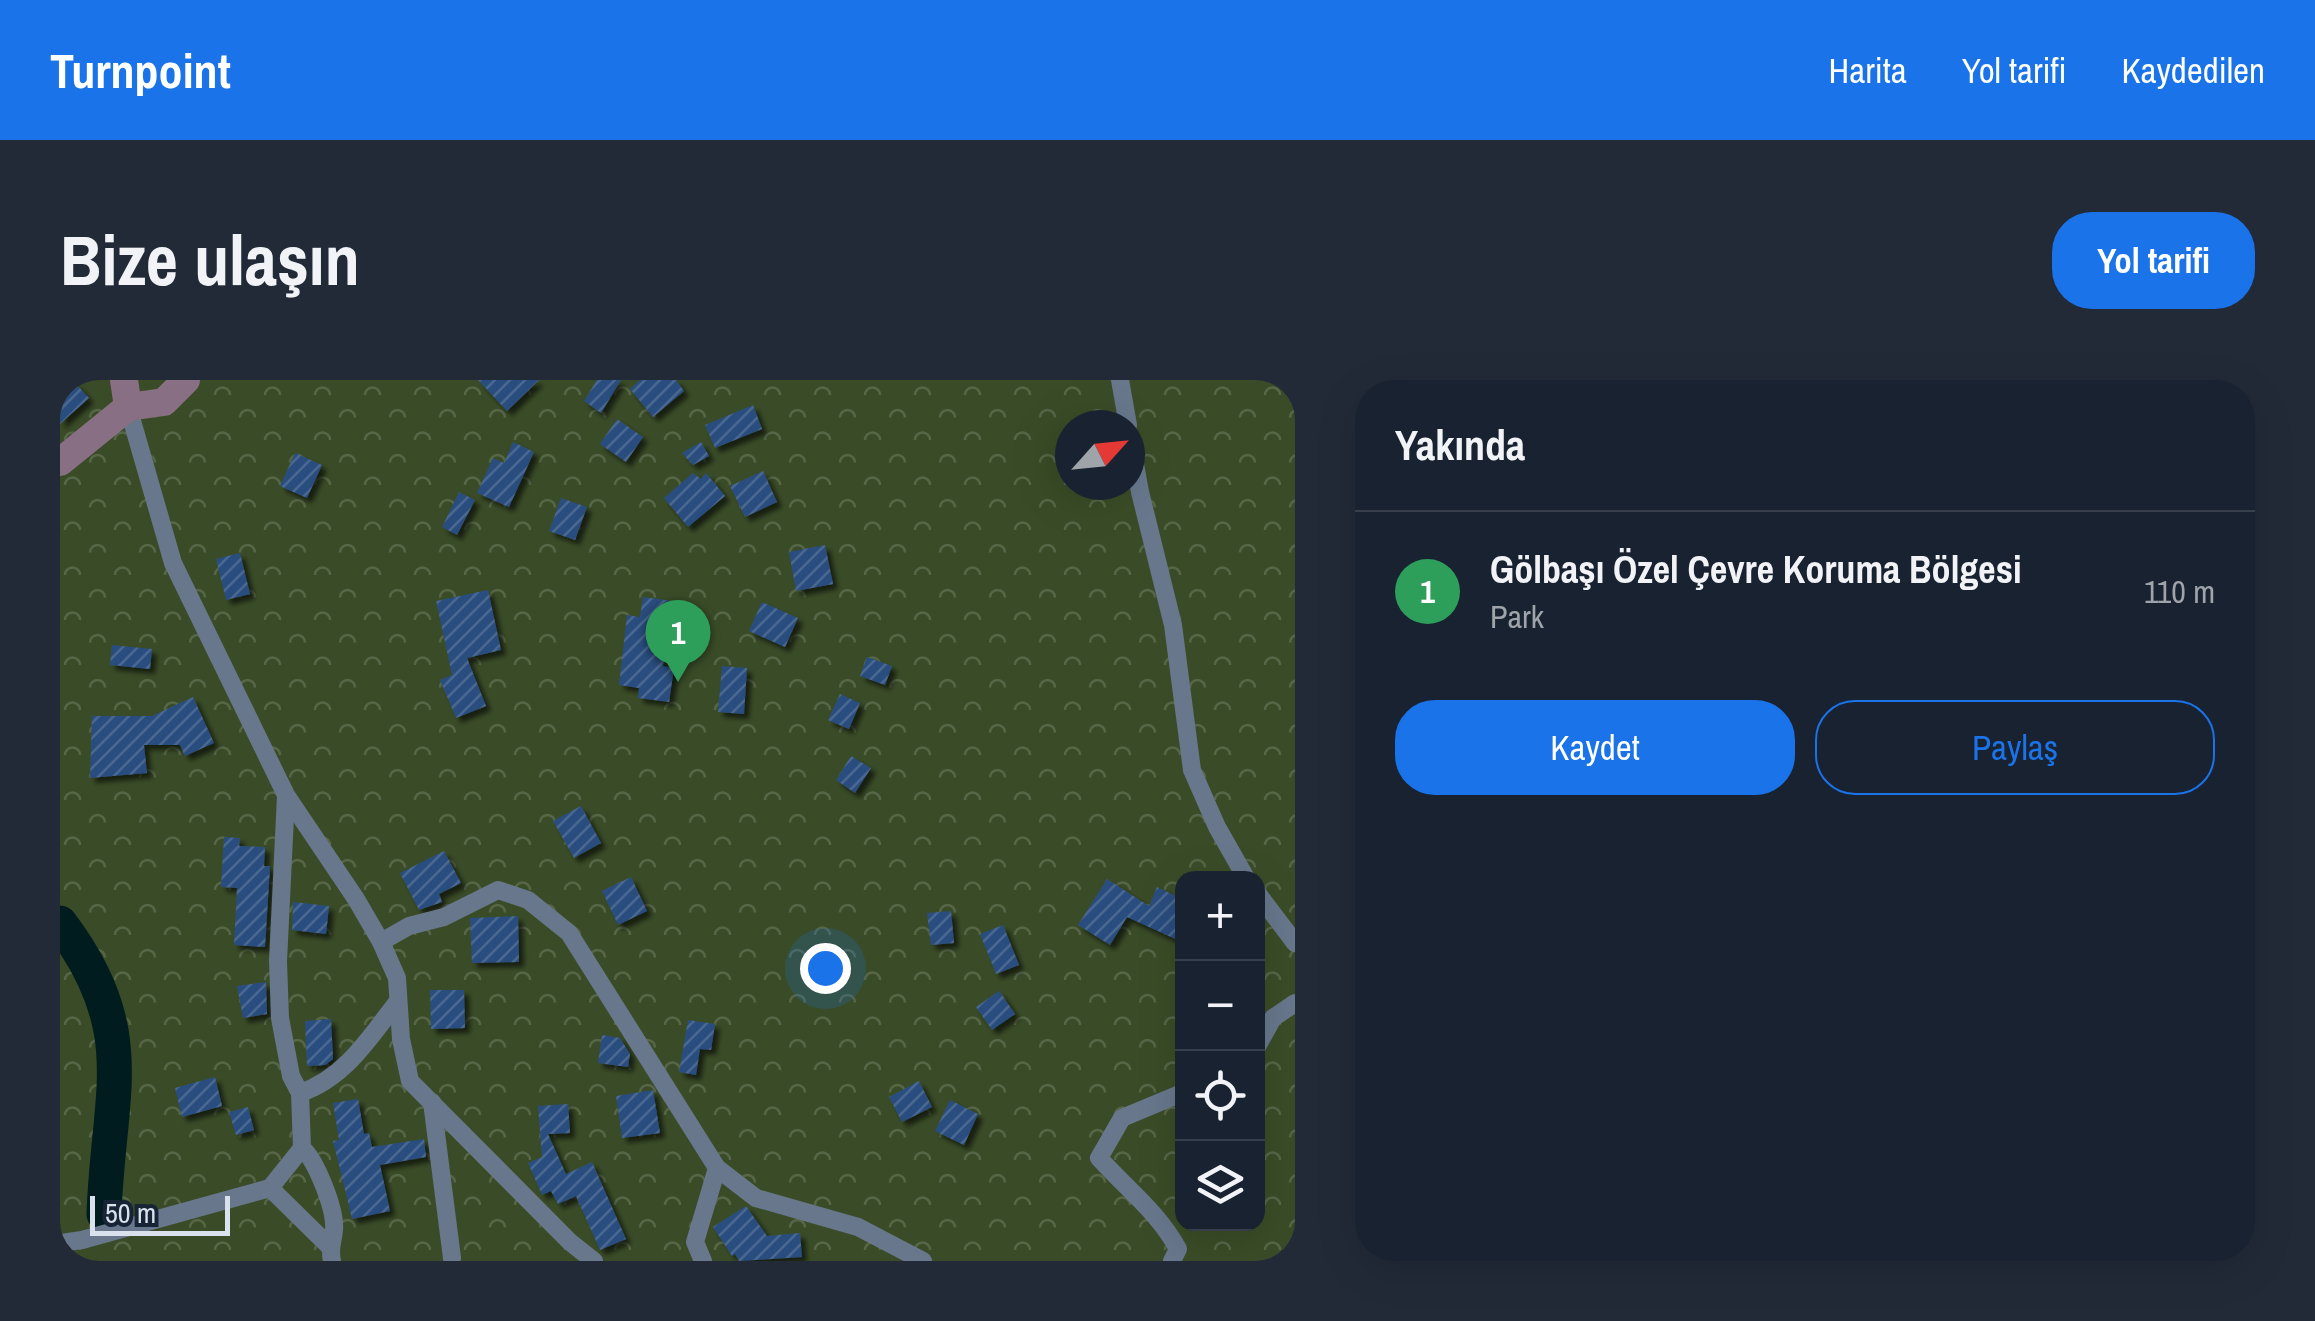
<!DOCTYPE html>
<html lang="tr">
<head>
<meta charset="utf-8">
<style>
	:root { --surface:#192230; --page:#222a38; --text:#f1f3f6; --muted:#9fa4ab; --line:#373f4c; --accent:#1a73e8 }
	body { margin:0; font-family:"Archivo Narrow",sans-serif; background:var(--page); color:var(--text) }
	.controls { position:absolute; right:30px; bottom:30px; display:grid; overflow:hidden; border-radius:20px; box-shadow:0 10px 40px #0002 }
	.controls button { width:90px; height:90px; display:grid; place-items:center; padding:0; border:0; border-bottom:2px solid var(--line); background:var(--surface); color:var(--text); font:50px sans-serif }
	.compass { position:absolute; left:995px; top:30px; width:90px; height:90px; border-radius:50%; background:var(--surface); box-shadow:0 10px 40px #0002; rotate:63deg }
	.scale { position:absolute; left:30px; bottom:25px; width:140px; box-sizing:border-box; padding-left:10px; border:5px solid #d9e1ed; border-top:0; font-size:28px; line-height:35px; white-space:nowrap; color:#d9e1ed; -webkit-text-stroke:8px #172435; paint-order:stroke }
	.you { position:absolute; left:765px; top:588px; width:35px; height:35px; margin:-25px; border:8px solid #fff; border-radius:50%; background:#1a73e8; box-shadow:0 0 0 15px #1a73e833 }
	.badge { display:grid; place-items:center; width:65px; height:65px; border-radius:50%; background:var(--accent); color:#fff; font-size:32px; font-weight:700 }
	.pin { position:absolute; translate:-50% -82px; filter:drop-shadow(0 2px 5px #0008) }
	.pin::after { content:''; position:absolute; top:52px; width:35px; height:30px; background:inherit; clip-path:polygon(0 0,100% 0,50% 100%) }
	.list { margin:0; padding:0; list-style:none }
	h2 { display:flex; justify-content:space-between; align-items:center; height:130px; margin:0; padding:0 40px; font-size:42px }
	h2 small { font-size:32px; font-weight:400; color:var(--muted) }
	.list li { display:grid; grid-template-columns:65px 1fr auto; gap:30px; align-items:center; box-sizing:border-box; height:160px; padding:0 40px; border-top:2px solid var(--line) }
	.list b { display:block; font-size:38px; white-space:nowrap }
	.list p { margin:0; font-size:32px; white-space:nowrap; color:var(--muted) }
	.list em { font-size:32px; font-style:normal; color:var(--muted) }
	.actions { display:flex; gap:20px; padding:30px 40px }
	.actions a { flex:1; padding:22px 0; border:2px solid var(--accent); border-radius:40px; text-align:center; font-size:35px; color:var(--accent) }
	.actions .main { background:var(--accent); color:#fff }
	.icon { flex:none; width:55px; height:55px; fill:none; stroke:currentColor; stroke-width:2; stroke-linecap:round; stroke-linejoin:round }
	.map { position:relative; flex:none; width:1235px; height:881px; overflow:hidden; border-radius:40px }
	header { display:flex; align-items:center; gap:60px; box-sizing:border-box; height:140px; padding:0 50px; background:var(--accent); color:#fff }
	header strong { font-size:48px }
	nav { display:flex; gap:55px; margin-inline-start:auto; font-size:35px }
	.intro { display:flex; align-items:center; justify-content:space-between; box-sizing:border-box; height:240px; padding:0 60px }
	h1 { margin:0; font-size:70px }
	.button { padding:25px 45px; border-radius:40px; background:var(--accent); color:#fff; font-size:35px; font-weight:700 }
	main { display:flex; gap:60px; padding:0 60px }
	aside { flex:1; background:var(--surface); border-radius:40px; box-shadow:0 10px 40px #0002 }
	.map>svg:first-child { display:block }
</style>
</head>
<body>
<header>
<strong>Turnpoint</strong>
<nav><a>Harita</a><a>Yol tarifi</a><a>Kaydedilen</a></nav>
</header>
<div class="intro"><h1>Bize ulaşın</h1><a class="button">Yol tarifi</a></div>
<main>
<div class="map">
<svg width="1235" height="881" viewBox="0 0 1235 881">
	<defs>
		<pattern id="park-crowns" width="20" height="18" patternUnits="userSpaceOnUse" patternTransform="scale(2.5)"><rect width="20" height="18" fill="#3a4c27"/><path d="M2 6a3 3 0 1 1 6 0M12 15a3 3 0 1 1 6 0" fill="none" stroke="#566647"/></pattern>
		<pattern id="building-hatch" width="6" height="6" patternUnits="userSpaceOnUse" patternTransform="scale(2.5)"><rect width="6" height="6" fill="#2b4e7f"/><path d="M-1 1l2-2M0 6l6-6M5 7l2-2" fill="none" stroke="#496791"/></pattern>
		<filter id="shadow"><feDropShadow dx="5" dy="5" stdDeviation="2.5" flood-color="#0009"/></filter>
	</defs>
	<rect width="100%" height="100%" fill="#212e40"/>
	<!-- park -->
	<path fill="url(#park-crowns)" fill-rule="evenodd" d="M0,0H1235V881H0ZM1010,45H1070V105H1010ZM1122,498H1198V844H1122Z"/>
	<g fill="none" stroke-linecap="round" stroke-linejoin="round">
		<!-- river -->
		<path stroke="#001c1f" stroke-width="35" d="M0,543C82,651 48,713 44,834"/>
	</g>
	<!-- building -->
	<g fill="url(#building-hatch)" filter="url(#shadow)">
		<polygon points="418,0 479,0 447,31"/>
		<polygon points="537,0 561,0 541,33 524,21"/>
		<polygon points="580,0 616,0 624,11 593,37 570,9"/>
		<polygon points="15,3 29,18 0,44 0,17"/>
		<polygon points="693,25 702,49 655,68 645,45"/>
		<polygon points="557,39 583,57 566,82 540,64"/>
		<polygon points="453,62 474,72 449,127 417,113 433,78 444,83"/>
		<polygon points="641,62 649,76 633,85 622,73"/>
		<polygon points="235,73 262,85 247,118 220,106"/>
		<polygon points="703,91 717,122 685,137 670,106"/>
		<polygon points="633,93 641,99 646,93 665,116 628,147 604,118"/>
		<polygon points="399,112 415,120 397,155 382,147"/>
		<polygon points="501,118 527,127 515,160 489,151"/>
		<polygon points="765,165 773,204 736,211 729,172"/>
		<polygon points="180,173 190,214 166,220 156,179"/>
		<polygon points="428,210 441,270 407,278 426,326 396,338 380,300 392,295 376,221"/>
		<polygon points="583,217 613,221 603,286 614,288 609,322 578,318 579,308 559,305 567,235 580,237"/>
		<polygon points="702,222 738,238 725,267 689,251"/>
		<polygon points="52,265 92,269 90,289 50,285"/>
		<polygon points="807,277 832,286 825,305 800,296"/>
		<polygon points="662,286 687,288 684,334 658,332"/>
		<polygon points="780,314 800,323 789,349 768,340"/>
		<polygon points="133,317 154,363 125,376 120,365 84,365 87,393 30,398 32,336 92,336"/>
		<polygon points="791,376 811,388 795,413 776,400"/>
		<polygon points="521,426 541,463 514,478 493,441"/>
		<polygon points="164,457 180,458 179,466 205,467 204,486 210,486 205,567 174,565 177,508 161,507"/>
		<polygon points="384,471 401,503 379,514 382,522 359,530 340,493"/>
		<polygon points="571,497 587,531 558,545 542,511"/>
		<polygon points="1047,499 1089,526 1097,507 1122,519 1122,562 1067,537 1050,565 1018,545"/>
		<polygon points="233,522 269,526 266,554 232,550"/>
		<polygon points="891,531 894,563 871,565 867,533"/>
		<polygon points="458,536 459,582 412,583 410,538"/>
		<polygon points="943,545 959,585 936,594 920,554"/>
		<polygon points="206,602 207,634 183,638 177,606"/>
		<polygon points="370,610 404,610 405,648 371,649"/>
		<polygon points="939,611 955,634 932,650 916,627"/>
		<polygon points="271,639 273,679 265,685 247,686 245,641"/>
		<polygon points="628,640 655,644 651,670 640,669 636,695 619,692"/>
		<polygon points="542,655 560,658 570,674 568,687 538,683"/>
		<polygon points="155,697 162,726 122,737 115,708"/>
		<polygon points="859,701 872,727 842,742 829,717"/>
		<polygon points="593,710 600,753 562,758 556,716"/>
		<polygon points="298,719 304,754 309,753 312,767 364,759 366,777 320,785 330,831 292,839 273,761 279,760 273,723"/>
		<polygon points="890,720 918,734 904,765 875,751"/>
		<polygon points="508,724 510,753 488,754 506,794 532,782 566,859 540,870 516,816 498,824 491,811 482,815 468,783 482,777 478,726"/>
		<polygon points="188,727 194,750 176,755 169,732"/>
		<polygon points="686,826 707,856 740,853 742,877 679,881 675,874 672,876 653,847"/>
	</g>
	<g fill="none" stroke-linecap="round" stroke-linejoin="round">
		<!-- street -->
		<g stroke="#68778c" stroke-width="18">
			<polyline points="1060,0 1068,45"/>
			<polyline points="68,27 113,183 226,415 296,519 321,562 337,598 341,659 350,701 510,862 534,881"/>
			<polyline points="1070,56 1080,112 1113,245 1132,390 1157,447 1186,498"/>
			<path d="M226,416L218,581L220,638L231,696L240,713L242,768C256,780 276,830 274,850C273,863 269,867 272,881"/>
			<polyline points="1198,514 1235,563"/>
			<polyline points="321,562 349,546 384,537 438,510 468,520 509,553 657,788 696,818 798,847 863,881"/>
			<polyline points="1198,665 1213,638 1235,623"/>
			<path d="M240,713C285,698 310,657 338,621"/>
			<polyline points="372,722 392,878"/>
			<polyline points="210,808 269,866"/>
			<polyline points="0,863 22,860 210,808 242,768"/>
			<polyline points="643,881 635,862 657,788"/>
			<path d="M1112,881L1118,869C1099,833 1066,808 1039,778L1062,738L1122,713"/>
		</g>
		<!-- secondary -->
		<g stroke="#886f83" stroke-width="28">
			<polyline points="64,0 68,27"/>
			<polyline points="68,27 104,22 126,0"/>
			<polyline points="0,82 68,27"/>
		</g>
	</g>
</svg>
<div class="controls">
<button>+</button>
<button>−</button>
<button><svg class="icon" aria-label="locate" viewBox="0 0 24 24"><circle cx="12" cy="12" r="6"/><path d="M12 2v4M12 18v4M2 12h4M18 12h4"/></svg></button>
<button><svg class="icon" aria-label="layers" viewBox="0 0 24 24"><path d="M12 4l9 5-9 5-9-5zM3 14l9 5 9-5"/></svg></button>
</div>
<svg class="compass" viewBox="-18 -18 36 36"><path d="M0-13l5 13h-10z" fill="#e53935"/><path d="M0 13l5-13h-10z" fill="#9fa4ab"/></svg>
<div class="scale">50 m</div>
<div class="you"></div>
<div class="pin badge" style="left:618px;top:302px;background:#2e9e5b">1</div>
</div>
<aside>
<h2>Yakında<small></small></h2>
<ul class="list">
<li><span class="badge" style="background:#2e9e5b">1</span><div><b>Gölbaşı Özel Çevre Koruma Bölgesi</b><p>Park</p></div><em>110 m</em></li>
</ul>
<div class="actions"><a class="main">Kaydet</a><a>Paylaş</a></div>
</aside>
</main>
</body>
</html>
